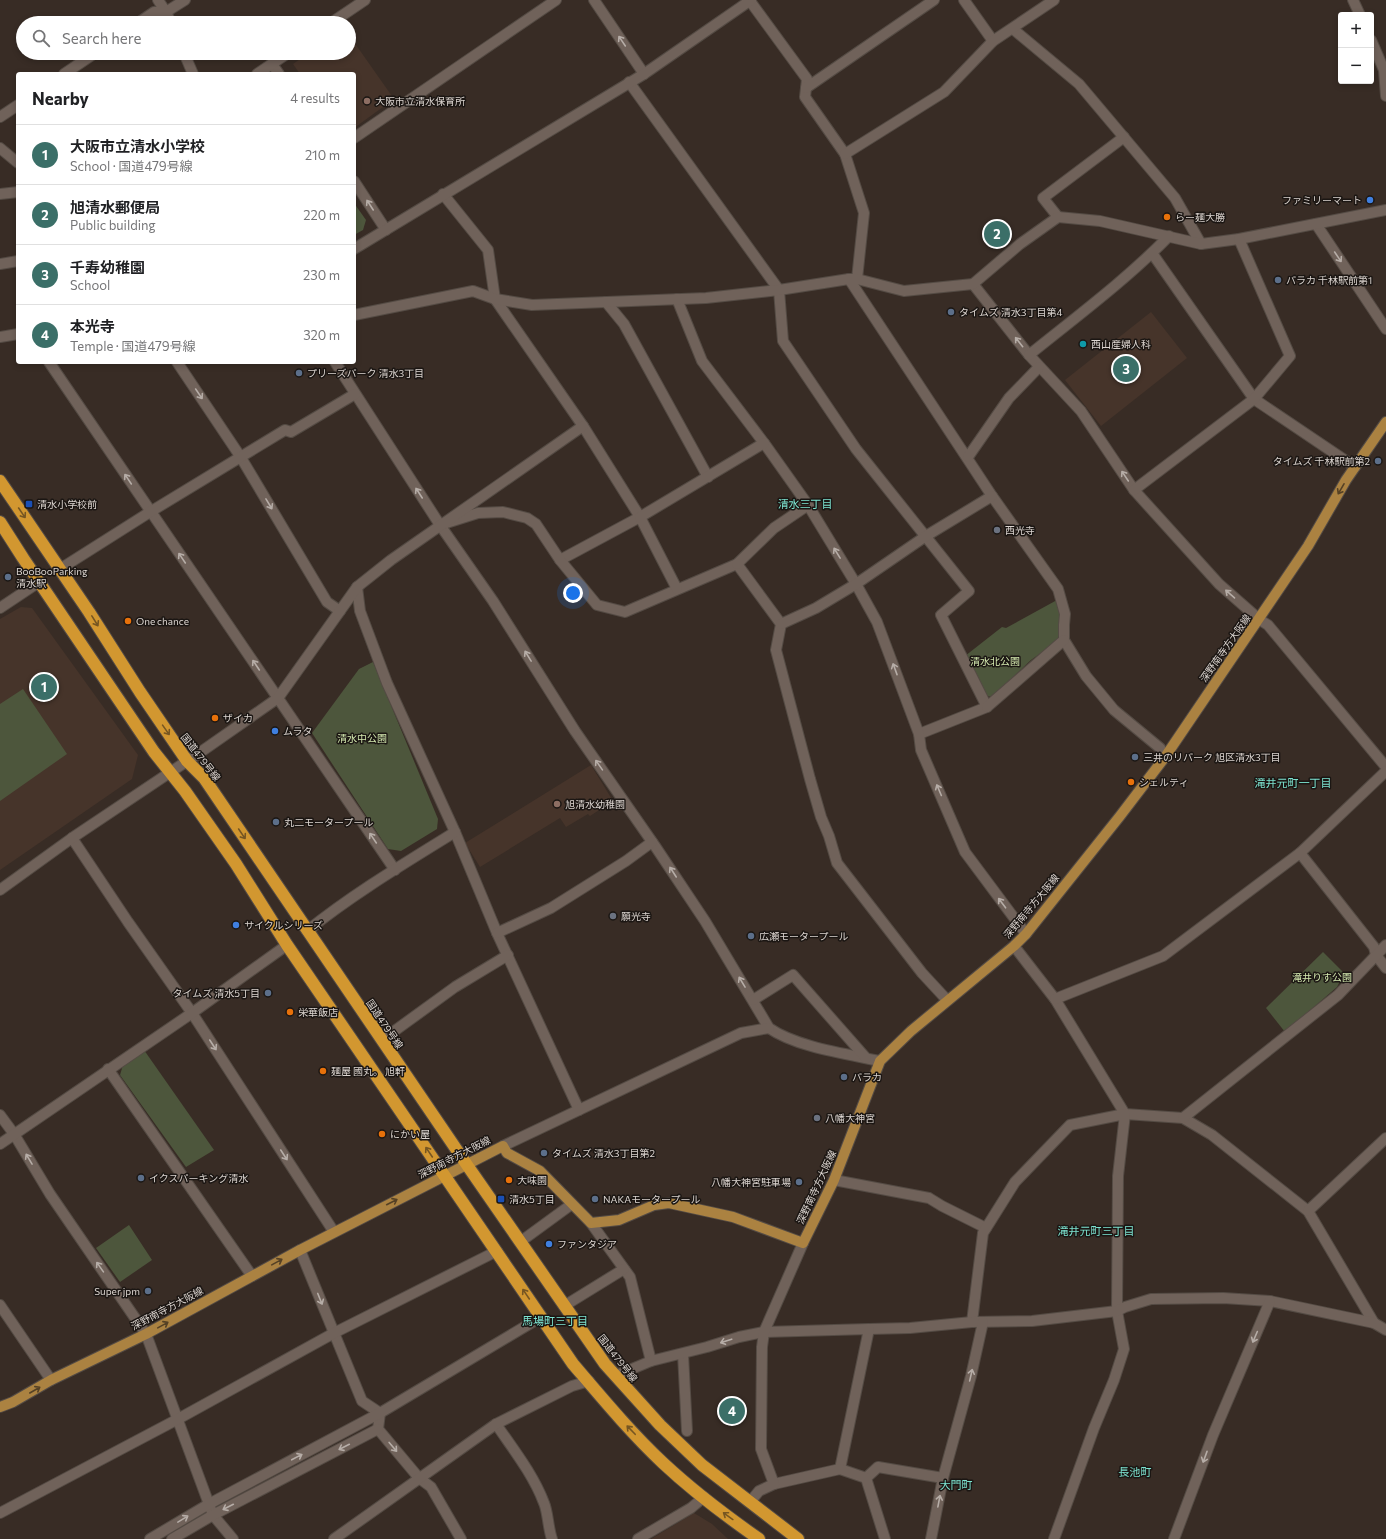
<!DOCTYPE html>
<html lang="en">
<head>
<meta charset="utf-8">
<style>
	:root { --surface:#fff; --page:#f2f2f2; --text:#202124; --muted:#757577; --line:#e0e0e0; --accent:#3b6f68 }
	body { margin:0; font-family:Commissioner,"Noto Sans JP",sans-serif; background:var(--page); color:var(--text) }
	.controls { position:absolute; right:12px; top:12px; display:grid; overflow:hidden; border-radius:4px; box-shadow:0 2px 6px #0003 }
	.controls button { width:36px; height:36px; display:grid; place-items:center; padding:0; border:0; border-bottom:1px solid var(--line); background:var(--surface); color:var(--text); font:20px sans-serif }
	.you { position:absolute; left:573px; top:593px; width:14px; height:14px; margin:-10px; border:3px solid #fff; border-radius:50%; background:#1a73e8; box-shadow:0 0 0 6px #1a73e833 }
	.badge { display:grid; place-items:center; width:26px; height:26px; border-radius:50%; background:var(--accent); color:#fff; font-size:13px; font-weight:700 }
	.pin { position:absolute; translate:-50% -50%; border:2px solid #fff; box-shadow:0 1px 4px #0006 }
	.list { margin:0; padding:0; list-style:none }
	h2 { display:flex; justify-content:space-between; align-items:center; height:52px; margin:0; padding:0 16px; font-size:17px }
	h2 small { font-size:13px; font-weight:400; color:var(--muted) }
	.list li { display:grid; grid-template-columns:26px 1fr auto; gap:12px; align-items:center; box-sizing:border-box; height:60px; padding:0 16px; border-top:1px solid var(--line) }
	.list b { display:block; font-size:15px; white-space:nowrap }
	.list p { margin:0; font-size:13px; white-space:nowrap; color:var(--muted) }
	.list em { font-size:13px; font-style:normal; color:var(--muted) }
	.icon { flex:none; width:22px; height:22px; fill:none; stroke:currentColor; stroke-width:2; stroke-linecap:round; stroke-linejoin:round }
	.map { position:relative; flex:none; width:1386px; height:1539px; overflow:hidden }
	.search { position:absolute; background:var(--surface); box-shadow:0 2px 6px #0003; left:16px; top:16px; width:340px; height:44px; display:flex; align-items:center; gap:10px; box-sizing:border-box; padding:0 14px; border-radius:22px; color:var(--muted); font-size:15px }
	.panel { position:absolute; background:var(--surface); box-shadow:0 2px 6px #0003; left:16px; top:72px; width:340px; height:292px; border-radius:4px }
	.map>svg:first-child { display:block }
</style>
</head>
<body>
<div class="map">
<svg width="1386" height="1539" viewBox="0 0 1386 1539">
	<rect width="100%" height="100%" fill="#382c25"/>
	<!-- built -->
	<g fill="#46342a">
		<polygon points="349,35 394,99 354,128 354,74 300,74 293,64 309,53 349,53"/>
		<polygon points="1151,312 1187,358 1101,426 1065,380"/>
		<polygon points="21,607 32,608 138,755 132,779 0,870 0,619"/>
		<polygon points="591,765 613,801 590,816 588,814 566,827 560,818 480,867 465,843"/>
		<polygon points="694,1513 712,1524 728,1539 651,1539"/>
	</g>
	<!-- park -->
	<g fill="#4d563c">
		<polygon points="354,203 366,220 363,230 354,235"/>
		<polygon points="1057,600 1061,612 1059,640 1031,660 992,697 987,696 965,656 1002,627 1006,628"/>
		<polygon points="373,662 438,819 437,829 401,851 388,849 312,733 359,669"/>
		<polygon points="23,689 67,754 0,801 0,704"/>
		<polygon points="1323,952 1344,973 1337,987 1285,1032 1266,1008"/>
		<polygon points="144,1050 214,1150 186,1167 120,1075 123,1065"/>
		<polygon points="129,1225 152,1260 120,1282 96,1248"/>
	</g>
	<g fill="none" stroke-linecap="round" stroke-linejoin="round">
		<!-- minor casing -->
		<g stroke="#544b44" stroke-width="12">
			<g id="minor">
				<polyline points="158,0 166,12 171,23"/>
				<polyline points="594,0 644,74"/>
				<polyline points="964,0 993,41"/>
				<polyline points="1353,0 1360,15"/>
				<polyline points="750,1 807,79 805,97 845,154 864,213 857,279"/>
				<polyline points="138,23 154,12 166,12 185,0"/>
				<polyline points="331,23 365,0"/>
				<polyline points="1013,29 1079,84 1175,198 1201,244"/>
				<polyline points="1371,40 1384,70 1386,96"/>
				<polyline points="184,53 193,74"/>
				<polyline points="272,64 279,74"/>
				<polyline points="64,74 95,53"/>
				<polyline points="257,74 288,53"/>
				<polyline points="629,82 779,290 783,341 856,449 969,591 941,615 987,707 919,734"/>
				<polyline points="806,88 934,0"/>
				<polyline points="0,117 18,105"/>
				<polyline points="354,138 556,0"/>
				<polyline points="0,148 18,163"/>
				<polyline points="845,154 944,92 993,41 1054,0"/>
				<polyline points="354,181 386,230"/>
				<polyline points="0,194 18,192"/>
				<polyline points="443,194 488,250 495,299 583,426 640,517 560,560"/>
				<polyline points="1058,217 1043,198 1124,137"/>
				<polyline points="1316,224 1386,329"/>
				<polyline points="354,249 644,74 751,0"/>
				<polyline points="1152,253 1254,399 1355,467"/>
				<polyline points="0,264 18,261"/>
				<polyline points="849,279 992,496 1058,589 1065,614 1064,625 1064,640 1086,676 1114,710 1160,748 1165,757"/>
				<polyline points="973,284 1029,355 1081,411 1134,490 1219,584 1260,620 1268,625 1386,767"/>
				<polyline points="677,299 702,361 764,443 808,505 856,584 877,622 919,734 921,750 965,852 1026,934"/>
				<polyline points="606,302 624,324 708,477"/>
				<polyline points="354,315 473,291 495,299 532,305 706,298 779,290 849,279 857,279 904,291 973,284 1020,244 1058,217 1100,221 1201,244 1239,239 1386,210"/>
				<polyline points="0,337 18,334"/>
				<path d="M1029,355C1076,317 1126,280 1169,236"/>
				<polyline points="49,362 395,870"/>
				<polyline points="177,362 240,456 327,602 340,611"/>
				<path d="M335,362L440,525L493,601L575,731L655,846L705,921L769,1028C796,1047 847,1054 880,1061"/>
				<polyline points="968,457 1009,398 1039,367"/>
				<polyline points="1134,490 1254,399 1290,356 1239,239"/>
				<polyline points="440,525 478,513 503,512 527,518 536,524 560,560 597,605 625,612 737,564 781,624 776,650 810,779 821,817 829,836 837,863 922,973 947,1000"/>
				<polyline points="737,564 774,528 808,505"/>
				<polyline points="60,569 150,512 285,430 291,432 355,394"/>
				<polyline points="357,587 360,611 387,683 455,832 497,933 579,1110"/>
				<polyline points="677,589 640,517 764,443"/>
				<polyline points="0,608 39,582"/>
				<polyline points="781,624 816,608 856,584 926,536 992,496"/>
				<polyline points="987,707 1064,640"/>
				<polyline points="72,838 128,922 192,1013 334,1232"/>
				<polyline points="1300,853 1374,947 1376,955 1386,968"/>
				<polyline points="0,890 72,838 205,749 278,698 357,587 391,560 583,426"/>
				<path d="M307,931C353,894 405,863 455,832"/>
				<polyline points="497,933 551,908 626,861 652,842"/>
				<polyline points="1014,946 1055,999 1125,1114 1183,1118 1212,1135 1308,1211 1374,1323"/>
				<polyline points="1055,999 1163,956 1300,853 1386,771"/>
				<polyline points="753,1000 793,975 866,1058"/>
				<polyline points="382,1040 455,987 508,955"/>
				<polyline points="108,1069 252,1276"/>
				<polyline points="0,1115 14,1134 50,1194 146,1334 213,1515 233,1539"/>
				<polyline points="1183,1118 1338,995 1386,945"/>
				<polyline points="0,1144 192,1013 287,945"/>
				<polyline points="503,1146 741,1033 769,1028"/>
				<polyline points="834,1180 929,1198 942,1206 986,1228"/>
				<polyline points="1308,1211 1386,1138"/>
				<polyline points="591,1223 630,1277 651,1361"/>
				<polyline points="520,1242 572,1204"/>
				<polyline points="300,1250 362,1401 380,1413 378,1429 419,1478 431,1487 461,1539"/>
				<polyline points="0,1305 51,1380"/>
				<polyline points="564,1306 624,1269"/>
				<polyline points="972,1322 983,1233 1015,1182 1070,1125 1125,1114 1118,1176 1117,1311 1124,1349 1114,1380 1094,1428 1054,1539"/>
				<polyline points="869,1329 910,1328 972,1322 1032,1321 1117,1311 1125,1307 1151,1299 1223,1298 1270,1301 1374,1323 1386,1330"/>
				<polyline points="683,1354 687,1431"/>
				<polyline points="615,1376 651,1361 707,1347 739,1337 764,1332 869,1329 840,1469"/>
				<path d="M496,1424C513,1449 533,1474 544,1503C548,1512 548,1528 552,1539"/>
				<polyline points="866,1478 878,1467 943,1478"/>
				<polyline points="774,1484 840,1469 866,1478 885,1539"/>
				<polyline points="750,1502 759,1491 774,1484 761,1449 762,1347 764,1332 803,1243"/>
				<polyline points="0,1513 178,1419 334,1333 497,1251"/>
				<polyline points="150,1539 209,1504 380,1413 541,1317"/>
				<polyline points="172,1539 213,1515 378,1429"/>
				<polyline points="334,1539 496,1424 572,1386 589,1381"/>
				<polyline points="638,1539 691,1508 704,1497"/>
				<polyline points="931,1539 943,1478 971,1376 983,1322"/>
				<polyline points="1174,1539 1213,1435 1270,1301"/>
			</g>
		</g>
		<!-- major casing -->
		<g stroke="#544b44" stroke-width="12">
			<polyline id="major" points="0,1407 13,1402 51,1380 146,1334 300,1250 503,1146 507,1153 540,1171 591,1223 619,1220 654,1205 669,1203 733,1217 803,1243 834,1180 880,1061 911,1031 1014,946 1026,934 1120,816 1165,757 1308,546 1346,480 1386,422"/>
		</g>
		<!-- highway casing -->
		<g stroke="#544b44" stroke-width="14">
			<g id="highway">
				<polyline points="0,481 89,612 140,692 187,761 204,778 467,1165 605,1364 660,1425 702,1465 798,1539"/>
				<path d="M0,522L23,558L154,752L185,791L236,864L287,945L573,1364C602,1398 631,1433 663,1463C693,1491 726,1516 759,1539"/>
			</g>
		</g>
		<!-- minor -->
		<use href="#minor" stroke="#70625a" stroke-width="10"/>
		<!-- major -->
		<use href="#major" stroke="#ab8241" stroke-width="10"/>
		<!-- highway -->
		<use href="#highway" stroke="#d29730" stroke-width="12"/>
	</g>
	<!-- one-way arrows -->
	<defs><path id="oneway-shaft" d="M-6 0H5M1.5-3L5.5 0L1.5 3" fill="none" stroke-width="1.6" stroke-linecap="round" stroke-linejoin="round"/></defs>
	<g stroke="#b6ada7">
		<use href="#oneway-shaft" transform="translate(622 41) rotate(-124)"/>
		<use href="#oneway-shaft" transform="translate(370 205) rotate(-123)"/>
		<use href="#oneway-shaft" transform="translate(1338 257) rotate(56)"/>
		<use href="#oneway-shaft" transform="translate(1019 342) rotate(-128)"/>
		<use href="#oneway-shaft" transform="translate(199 394) rotate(56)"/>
		<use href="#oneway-shaft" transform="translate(1125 476) rotate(-124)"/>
		<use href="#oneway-shaft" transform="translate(128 479) rotate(-124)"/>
		<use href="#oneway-shaft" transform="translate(419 493) rotate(-123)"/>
		<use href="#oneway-shaft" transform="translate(269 504) rotate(59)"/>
		<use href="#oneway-shaft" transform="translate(837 553) rotate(-122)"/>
		<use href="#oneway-shaft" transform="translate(182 558) rotate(-124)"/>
		<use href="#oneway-shaft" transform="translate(1230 594) rotate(-139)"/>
		<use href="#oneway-shaft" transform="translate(528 656) rotate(-122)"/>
		<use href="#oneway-shaft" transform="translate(256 665) rotate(-124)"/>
		<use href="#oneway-shaft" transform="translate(895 669) rotate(-110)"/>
		<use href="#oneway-shaft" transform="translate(599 765) rotate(-125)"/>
		<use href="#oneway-shaft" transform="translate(939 790) rotate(-113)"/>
		<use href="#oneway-shaft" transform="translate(373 838) rotate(-124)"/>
		<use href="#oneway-shaft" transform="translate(673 872) rotate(-123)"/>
		<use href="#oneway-shaft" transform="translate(1002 903) rotate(-127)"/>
		<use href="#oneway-shaft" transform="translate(742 982) rotate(-121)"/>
		<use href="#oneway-shaft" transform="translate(213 1045) rotate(57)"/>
		<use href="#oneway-shaft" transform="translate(284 1155) rotate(57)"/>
		<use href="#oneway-shaft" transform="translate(29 1159) rotate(-121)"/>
		<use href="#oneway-shaft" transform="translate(100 1267) rotate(-125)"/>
		<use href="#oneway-shaft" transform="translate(320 1299) rotate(68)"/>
		<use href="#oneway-shaft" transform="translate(1255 1337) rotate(113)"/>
		<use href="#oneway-shaft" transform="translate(726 1341) rotate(162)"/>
		<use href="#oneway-shaft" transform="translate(971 1375) rotate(-77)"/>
		<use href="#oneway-shaft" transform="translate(344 1447) rotate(153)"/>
		<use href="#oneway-shaft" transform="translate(393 1447) rotate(50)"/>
		<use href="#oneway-shaft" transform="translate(297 1457) rotate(-28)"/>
		<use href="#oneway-shaft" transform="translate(1205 1457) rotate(110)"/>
		<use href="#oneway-shaft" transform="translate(939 1501) rotate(-79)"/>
		<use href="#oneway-shaft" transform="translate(228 1507) rotate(153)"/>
		<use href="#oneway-shaft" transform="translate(183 1519) rotate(-31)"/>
	</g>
	<g stroke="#554125">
		<use href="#oneway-shaft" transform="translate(1341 489) rotate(120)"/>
		<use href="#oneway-shaft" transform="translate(392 1202) rotate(-27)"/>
		<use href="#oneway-shaft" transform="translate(277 1262) rotate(-29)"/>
		<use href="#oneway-shaft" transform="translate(163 1325) rotate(-29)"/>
		<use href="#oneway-shaft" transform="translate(35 1390) rotate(-30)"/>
	</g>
	<g stroke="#765622">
		<use href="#oneway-shaft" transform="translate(22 513) rotate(56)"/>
		<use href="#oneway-shaft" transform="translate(95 621) rotate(58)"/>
		<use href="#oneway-shaft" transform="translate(166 730) rotate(55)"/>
		<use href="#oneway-shaft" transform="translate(242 834) rotate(56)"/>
		<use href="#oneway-shaft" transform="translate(429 1152) rotate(-124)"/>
		<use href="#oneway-shaft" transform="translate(526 1294) rotate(-124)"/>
		<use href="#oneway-shaft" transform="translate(631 1430) rotate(-134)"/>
		<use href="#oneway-shaft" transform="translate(728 1516) rotate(-144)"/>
	</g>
	<!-- markers -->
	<g fill="#8d6e63" stroke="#1b1613" stroke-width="1.5">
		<circle cx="367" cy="101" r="4"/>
		<circle cx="557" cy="804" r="4"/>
	</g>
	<g fill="#3f7fe0" stroke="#1b1613" stroke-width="1.5">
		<circle cx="1370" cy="200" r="4"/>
		<circle cx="275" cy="731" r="4"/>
		<circle cx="236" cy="925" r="4"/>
		<circle cx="549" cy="1244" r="4"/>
	</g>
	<g fill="#e8710a" stroke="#1b1613" stroke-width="1.5">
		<circle cx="1167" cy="217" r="4"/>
		<circle cx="128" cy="621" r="4"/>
		<circle cx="215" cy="718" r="4"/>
		<circle cx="1131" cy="782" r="4"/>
		<circle cx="290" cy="1012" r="4"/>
		<circle cx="323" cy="1071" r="4"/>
		<circle cx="382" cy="1134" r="4"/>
		<circle cx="509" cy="1180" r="4"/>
	</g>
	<g fill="#5c6f8a" stroke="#1b1613" stroke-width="1.5">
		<circle cx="1278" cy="280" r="4"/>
		<circle cx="951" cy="312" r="4"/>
		<circle cx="299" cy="373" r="4"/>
		<circle cx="1378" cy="461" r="4"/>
		<circle cx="8" cy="577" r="4"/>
		<circle cx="1135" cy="757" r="4"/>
		<circle cx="276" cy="822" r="4"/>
		<circle cx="751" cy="936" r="4"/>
		<circle cx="268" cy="993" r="4"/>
		<circle cx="844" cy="1077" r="4"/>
		<circle cx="544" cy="1153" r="4"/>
		<circle cx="141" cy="1178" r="4"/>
		<circle cx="799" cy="1182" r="4"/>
		<circle cx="595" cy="1199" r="4"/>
		<circle cx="148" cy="1291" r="4"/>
	</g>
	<circle fill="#0f9aa8" stroke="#1b1613" stroke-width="1.5" cx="1083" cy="344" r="4"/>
	<g fill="#1a4fb4" stroke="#1b1613" stroke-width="1.5">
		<rect x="25" y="500" width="8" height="8" rx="2"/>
		<rect x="497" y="1195" width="8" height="8" rx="2"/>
	</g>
	<g fill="#6b7280" stroke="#1b1613" stroke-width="1.5">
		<circle cx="997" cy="530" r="4"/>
		<circle cx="613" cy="916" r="4"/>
		<circle cx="817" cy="1118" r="4"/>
	</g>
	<g text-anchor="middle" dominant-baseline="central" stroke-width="3" stroke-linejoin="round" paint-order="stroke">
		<!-- poi labels -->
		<g font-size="10" fill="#dcd5d0" stroke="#1b1613" text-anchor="start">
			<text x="375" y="101">大阪市立清水保育所</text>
			<text x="1362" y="200" text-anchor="end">ファミリーマート</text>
			<text x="1175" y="217">らー麺大勝</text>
			<text x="1286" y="280">パラカ 千林駅前第1</text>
			<text x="959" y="312">タイムズ 清水3丁目第4</text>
			<text x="1091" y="344">西山産婦人科</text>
			<text x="307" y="373">プリーズパーク 清水3丁目</text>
			<text x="1370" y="461" text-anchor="end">タイムズ 千林駅前第2</text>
			<text x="37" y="504">清水小学校前</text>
			<text x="1005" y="530">西光寺</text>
			<text x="16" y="571">BooBooParking<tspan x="16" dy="12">清水駅</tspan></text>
			<text x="136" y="621">One chance</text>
			<text x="223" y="718">ザイカ</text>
			<text x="283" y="731">ムラタ</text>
			<text x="1143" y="757">三井のリパーク 旭区清水3丁目</text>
			<text x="1139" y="782">シェルティ</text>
			<text x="565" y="804">旭清水幼稚園</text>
			<text x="284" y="822">丸二モータープール</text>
			<text x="621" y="916">願光寺</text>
			<text x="244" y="925">サイクルシリーズ</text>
			<text x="759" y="936">広瀬モータープール</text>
			<text x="260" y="993" text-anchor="end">タイムズ 清水5丁目</text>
			<text x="298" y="1012">栄華飯店</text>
			<text x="331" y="1071">麺屋 國丸。 旭軒</text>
			<text x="852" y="1077">パラカ</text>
			<text x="825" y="1118">八幡大神宮</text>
			<text x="390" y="1134">にかい屋</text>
			<text x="552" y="1153">タイムズ 清水3丁目第2</text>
			<text x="149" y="1178">イクスパーキング清水</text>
			<text x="517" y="1180">大味園</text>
			<text x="791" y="1182" text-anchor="end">八幡大神宮駐車場</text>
			<text x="509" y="1199">清水5丁目</text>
			<text x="603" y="1199">NAKAモータープール</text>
			<text x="557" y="1244">ファンタジア</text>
			<text x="140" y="1291" text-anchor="end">Super jpm</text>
		</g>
		<!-- street labels -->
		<g font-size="10" fill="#dcd5d0" stroke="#1b1613">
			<text transform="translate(1225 648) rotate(-55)">深野南寺方大阪線</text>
			<text transform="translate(201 757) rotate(52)">国道479号線</text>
			<text transform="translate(1031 906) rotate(-50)">深野南寺方大阪線</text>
			<text transform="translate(385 1024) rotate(56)">国道479号線</text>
			<text transform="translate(454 1157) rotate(-27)">深野南寺方大阪線</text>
			<text transform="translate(816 1187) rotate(-65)">深野南寺方大阪線</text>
			<text transform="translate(167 1308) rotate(-28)">深野南寺方大阪線</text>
			<text transform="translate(618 1358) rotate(52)">国道479号線</text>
		</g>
		<!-- park labels -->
		<g font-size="10" fill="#d5eab0" stroke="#1b1613">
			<text x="995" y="661">清水北公園</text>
			<text x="362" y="738">清水中公園</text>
			<text x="1322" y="977">滝井りす公園</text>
		</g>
		<!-- neighbourhood labels -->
		<g font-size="11" fill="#7de4d1" stroke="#1b1613">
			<text x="805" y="503">清水三丁目</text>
			<text x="1293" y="782">滝井元町一丁目</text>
			<text x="1096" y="1230">滝井元町三丁目</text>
			<text x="555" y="1320">馬場町三丁目</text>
			<text x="1135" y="1471">長池町</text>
			<text x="956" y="1484">大門町</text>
		</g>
	</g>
</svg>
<div class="controls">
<button>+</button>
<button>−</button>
</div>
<div class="you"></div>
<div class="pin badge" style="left:44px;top:687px">1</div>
<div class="pin badge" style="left:997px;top:234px">2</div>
<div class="pin badge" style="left:1126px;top:369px">3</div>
<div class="pin badge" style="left:732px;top:1411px">4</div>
<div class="search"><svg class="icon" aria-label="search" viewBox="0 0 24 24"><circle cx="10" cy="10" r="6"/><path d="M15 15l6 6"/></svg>Search here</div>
<section class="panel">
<h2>Nearby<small>4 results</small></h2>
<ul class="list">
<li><span class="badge">1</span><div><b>大阪市立清水小学校</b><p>School · 国道479号線</p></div><em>210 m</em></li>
<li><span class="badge">2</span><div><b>旭清水郵便局</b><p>Public building</p></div><em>220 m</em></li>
<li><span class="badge">3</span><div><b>千寿幼稚園</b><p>School</p></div><em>230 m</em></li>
<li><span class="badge">4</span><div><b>本光寺</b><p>Temple · 国道479号線</p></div><em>320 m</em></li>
</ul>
</section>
</div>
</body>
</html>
